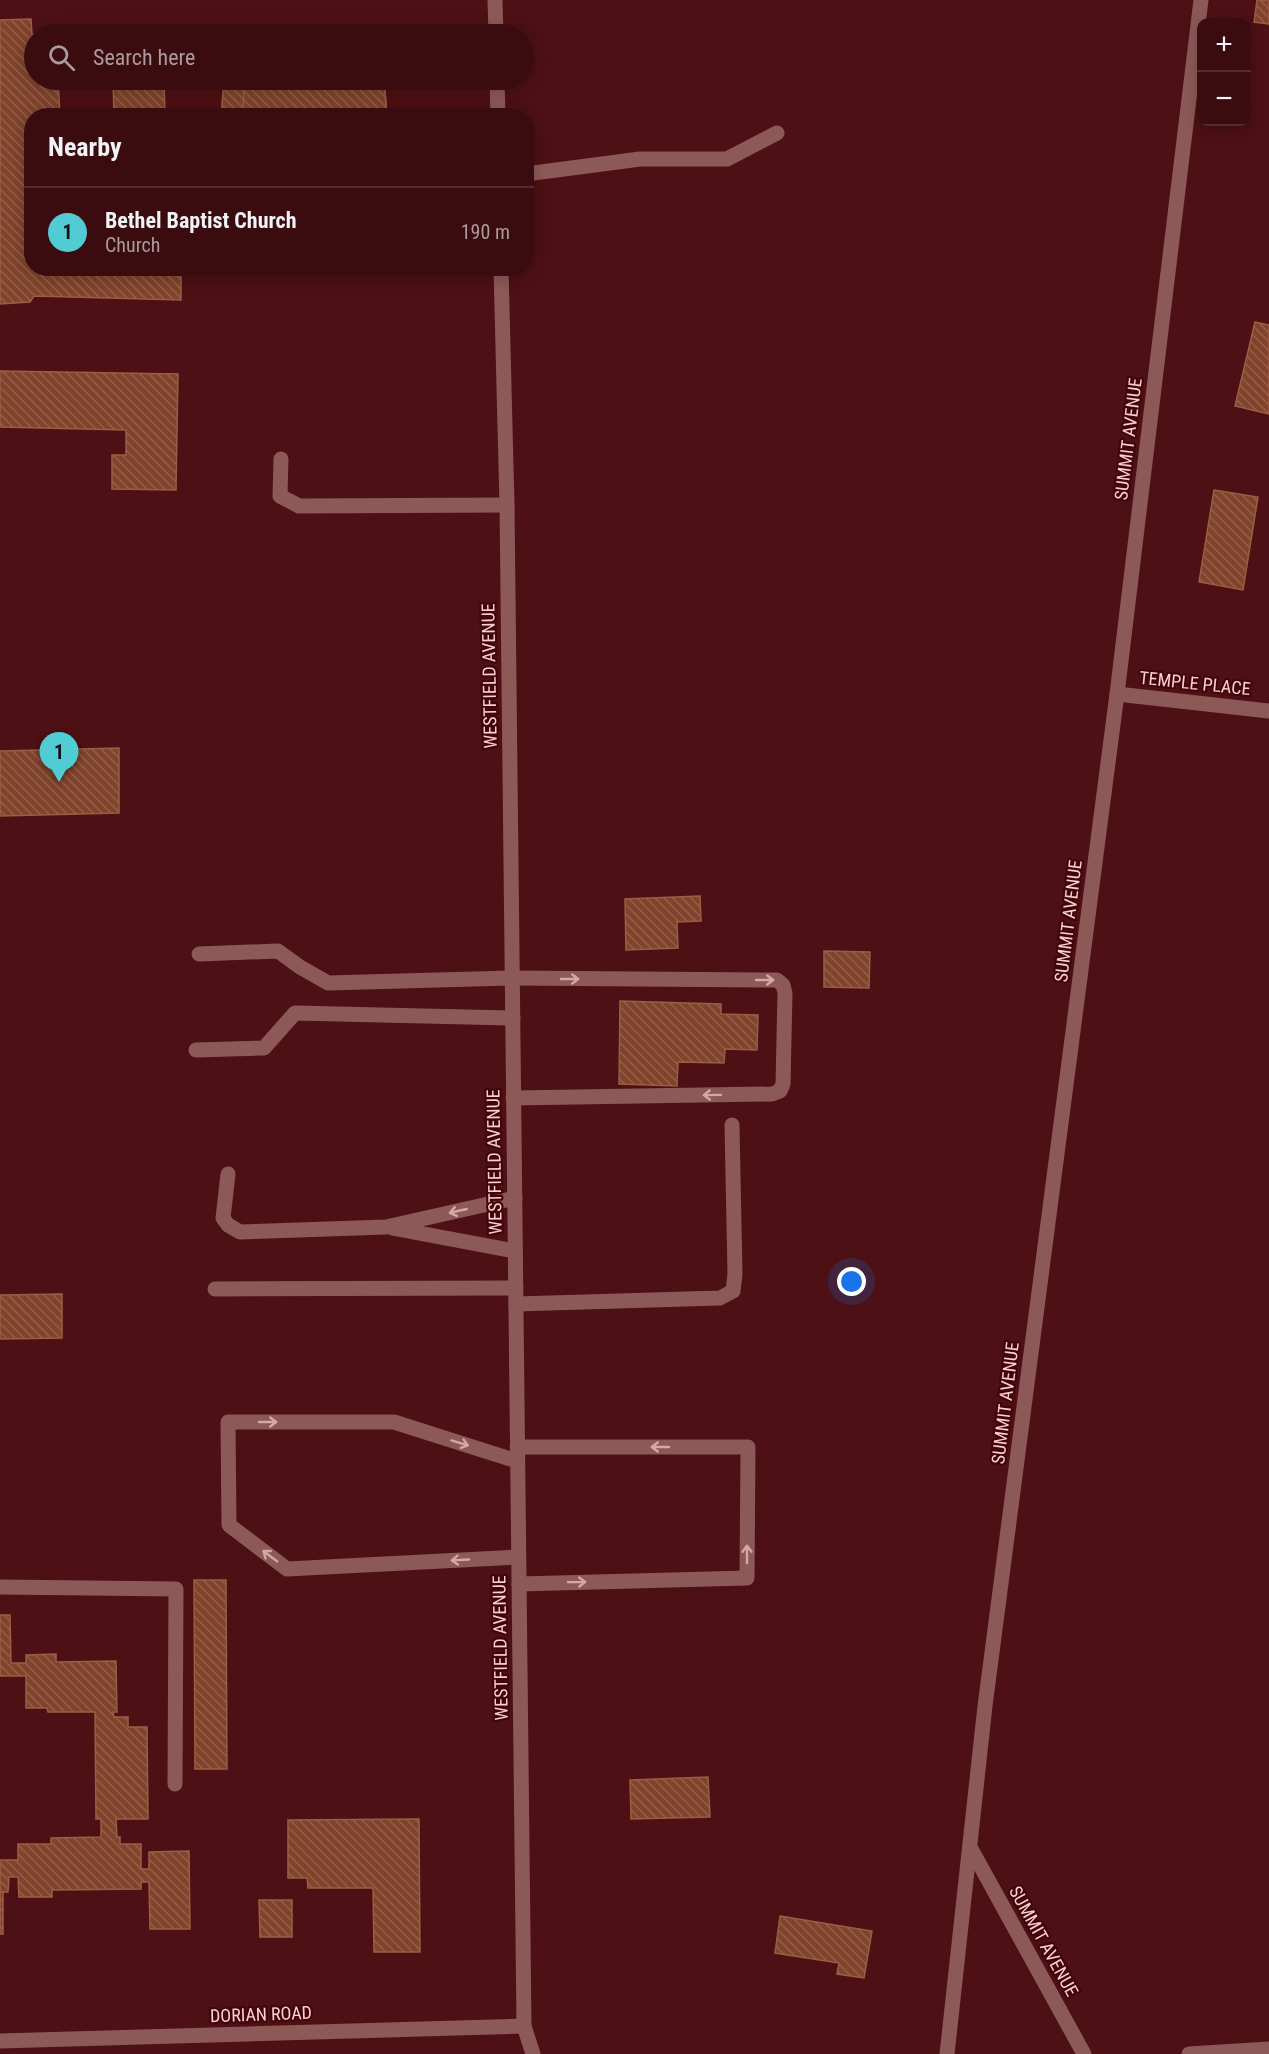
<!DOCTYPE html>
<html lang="en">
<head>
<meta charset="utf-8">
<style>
	:root { --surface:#3a0c0f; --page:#411518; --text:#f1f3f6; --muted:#ab9b9e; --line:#542c2f; --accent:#51ccd5 }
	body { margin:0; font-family:"Roboto Condensed",sans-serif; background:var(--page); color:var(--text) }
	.controls { position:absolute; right:18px; top:18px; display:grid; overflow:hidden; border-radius:12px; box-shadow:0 3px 15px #0003 }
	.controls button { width:54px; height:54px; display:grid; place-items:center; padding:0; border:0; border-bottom:2px solid var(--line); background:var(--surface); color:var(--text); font:30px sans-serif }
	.you { position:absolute; left:852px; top:1282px; width:21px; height:21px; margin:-15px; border:4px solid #fff; border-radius:50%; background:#1a73e8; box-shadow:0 0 0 9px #1a73e833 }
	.badge { display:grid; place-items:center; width:39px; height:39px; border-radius:50%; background:var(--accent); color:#111; font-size:20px; font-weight:700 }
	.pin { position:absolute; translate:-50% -50px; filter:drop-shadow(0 2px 3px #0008) }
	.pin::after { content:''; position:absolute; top:32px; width:21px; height:18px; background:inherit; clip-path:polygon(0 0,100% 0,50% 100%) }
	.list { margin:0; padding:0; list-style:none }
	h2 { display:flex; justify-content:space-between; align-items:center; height:78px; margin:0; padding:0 24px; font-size:26px }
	h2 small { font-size:20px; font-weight:400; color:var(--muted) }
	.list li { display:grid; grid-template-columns:39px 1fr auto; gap:18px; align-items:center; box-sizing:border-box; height:90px; padding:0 24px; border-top:2px solid var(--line) }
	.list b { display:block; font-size:22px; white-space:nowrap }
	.list p { margin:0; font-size:20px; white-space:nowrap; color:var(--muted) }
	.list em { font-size:20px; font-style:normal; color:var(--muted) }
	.icon { flex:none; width:33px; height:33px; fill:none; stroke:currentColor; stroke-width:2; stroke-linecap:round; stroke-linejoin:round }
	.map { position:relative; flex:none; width:1269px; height:2054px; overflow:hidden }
	.search { position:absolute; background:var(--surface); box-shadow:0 3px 15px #0003; left:24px; top:24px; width:510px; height:66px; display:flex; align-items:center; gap:15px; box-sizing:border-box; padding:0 21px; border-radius:33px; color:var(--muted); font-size:22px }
	.panel { position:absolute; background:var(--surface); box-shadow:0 3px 15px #0003; left:24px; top:108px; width:510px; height:168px; border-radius:24px }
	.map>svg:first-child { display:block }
</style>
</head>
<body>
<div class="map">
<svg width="1269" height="2054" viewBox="0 0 1269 2054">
	<defs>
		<pattern id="building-back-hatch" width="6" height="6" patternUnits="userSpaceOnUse" patternTransform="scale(1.5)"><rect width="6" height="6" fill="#80432b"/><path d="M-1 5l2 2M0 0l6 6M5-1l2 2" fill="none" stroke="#935d49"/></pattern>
	</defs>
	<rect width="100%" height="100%" fill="#4d1014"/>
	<!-- building -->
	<g fill="url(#building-back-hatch)" stroke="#9d5d44" stroke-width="1.5">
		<polygon points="1257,0 1269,0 1269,24 1254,22"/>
		<polygon points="31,19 32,35 55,31 56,34 34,34 34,80 58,80 60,116 32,116 32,268 181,268 181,300 34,296 30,302 0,304 0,20"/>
		<polygon points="113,80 164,80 165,116 114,116"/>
		<polygon points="224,80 384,80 387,116 221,116"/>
		<polygon points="244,80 384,80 387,116 243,116"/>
		<polygon points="1255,322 1269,325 1269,414 1235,406"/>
		<polygon points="0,371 178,374 176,490 112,489 112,455 126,455 126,430 0,427"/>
		<polygon points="1214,490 1258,497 1243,590 1199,582"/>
		<polygon points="119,748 119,813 0,816 0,751"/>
		<polygon points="700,896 701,921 677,922 678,948 626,950 625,899"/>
		<polygon points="824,951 870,952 869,988 824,987"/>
		<polygon points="620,1001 721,1004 721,1014 758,1015 757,1050 725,1049 724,1063 678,1062 677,1086 619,1084"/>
		<polygon points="62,1294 62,1338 0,1339 0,1295"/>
		<polygon points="194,1580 226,1580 227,1769 195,1769"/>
		<polygon points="0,1615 10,1615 11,1663 26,1663 26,1655 56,1654 56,1662 116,1661 117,1712 113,1712 114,1717 128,1717 128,1727 147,1727 148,1819 116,1819 117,1837 120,1837 120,1844 141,1844 141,1869 149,1869 149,1852 189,1851 190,1929 150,1929 149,1882 141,1882 141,1889 52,1890 52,1897 19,1897 18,1877 9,1877 8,1892 3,1892 3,1934 0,1934 0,1860 18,1860 18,1844 51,1844 51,1838 101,1837 101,1819 96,1819 95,1712 48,1712 47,1708 26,1708 26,1676 0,1676"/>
		<polygon points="708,1777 710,1817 631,1819 630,1780"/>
		<polygon points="419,1819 420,1952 374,1952 373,1888 308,1888 307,1878 288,1878 288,1820"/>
		<polygon points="259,1900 292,1900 292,1937 260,1937"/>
		<polygon points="780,1916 872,1931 864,1978 837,1974 839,1963 775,1953"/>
	</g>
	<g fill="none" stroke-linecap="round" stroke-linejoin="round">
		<!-- service -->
		<g stroke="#8c5957" stroke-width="15">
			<polyline points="526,174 640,159 727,159 777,133"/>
			<polyline points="281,459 280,496 299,506 507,505"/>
			<polyline points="199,954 278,951 300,967 328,983 512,978 777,980 783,985 785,993 783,1084 780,1091 772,1094 513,1098"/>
			<polyline points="196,1050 264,1048 295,1013 513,1018"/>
			<polyline points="228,1174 223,1218 228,1225 240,1232 386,1227 515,1198"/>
			<polyline points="392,1228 515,1251"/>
			<polyline points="215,1289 516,1288"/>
			<polyline points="516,1304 720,1298 733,1291 735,1274 732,1125"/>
			<polyline points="517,1447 748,1447 747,1578 519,1584"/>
			<polyline points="517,1461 394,1422 228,1422 229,1525 287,1569 518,1557"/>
			<polyline points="0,1587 176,1589 175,1784"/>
		</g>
		<!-- minor -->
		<g stroke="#8c5957" stroke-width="15">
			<polyline points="495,0 496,34"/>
			<polyline points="497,80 498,116"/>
			<polyline points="501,268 507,505 524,2026 533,2054"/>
			<polyline points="1117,694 1269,711"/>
			<polyline points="970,1847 1084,2054"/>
			<polyline points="0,2041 524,2026"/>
			<polyline points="947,2054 985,1706 1117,694 1201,0"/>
			<polyline points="1189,2054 1269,2049"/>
		</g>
	</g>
	<!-- one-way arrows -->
	<defs><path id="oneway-shaft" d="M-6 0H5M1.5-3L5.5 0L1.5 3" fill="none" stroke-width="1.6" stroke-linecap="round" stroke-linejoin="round" transform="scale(1.5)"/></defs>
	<g stroke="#d4a8a5">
		<use href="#oneway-shaft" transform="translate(570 979)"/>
		<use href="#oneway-shaft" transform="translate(765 980)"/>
		<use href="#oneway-shaft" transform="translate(712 1095) rotate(179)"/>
		<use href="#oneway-shaft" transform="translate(458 1211) rotate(167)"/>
		<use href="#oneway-shaft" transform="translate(268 1422)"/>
		<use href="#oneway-shaft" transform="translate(460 1443) rotate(17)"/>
		<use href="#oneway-shaft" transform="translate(660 1447) rotate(-180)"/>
		<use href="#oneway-shaft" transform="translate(747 1554) rotate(-90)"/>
		<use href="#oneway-shaft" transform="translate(270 1556) rotate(-143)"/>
		<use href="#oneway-shaft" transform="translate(460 1560) rotate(177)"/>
		<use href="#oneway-shaft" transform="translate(577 1582) rotate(-1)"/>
	</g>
	<g text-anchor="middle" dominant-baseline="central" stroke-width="4.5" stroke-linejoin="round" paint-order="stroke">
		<!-- street labels -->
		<g font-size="18" fill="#fad2cf" stroke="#42040a">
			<text transform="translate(1128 439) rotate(-83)">SUMMIT AVENUE</text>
			<text transform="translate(489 676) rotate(-91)">WESTFIELD AVENUE</text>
			<text transform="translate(1195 683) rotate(6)">TEMPLE PLACE</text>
			<text transform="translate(1068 921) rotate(-83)">SUMMIT AVENUE</text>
			<text transform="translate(494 1162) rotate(-91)">WESTFIELD AVENUE</text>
			<text transform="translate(1005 1403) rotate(-83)">SUMMIT AVENUE</text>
			<text transform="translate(500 1648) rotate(-91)">WESTFIELD AVENUE</text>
			<text transform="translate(1044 1941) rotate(61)">SUMMIT AVENUE</text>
			<text transform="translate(261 2014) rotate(-2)">DORIAN ROAD</text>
		</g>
	</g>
</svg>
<div class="controls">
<button>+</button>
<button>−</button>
</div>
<div class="you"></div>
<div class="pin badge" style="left:59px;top:782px">1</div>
<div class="search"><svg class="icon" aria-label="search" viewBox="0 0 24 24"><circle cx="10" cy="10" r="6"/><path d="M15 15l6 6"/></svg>Search here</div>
<section class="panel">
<h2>Nearby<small></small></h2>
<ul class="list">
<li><span class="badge">1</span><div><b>Bethel Baptist Church</b><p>Church</p></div><em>190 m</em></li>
</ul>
</section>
</div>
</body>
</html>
